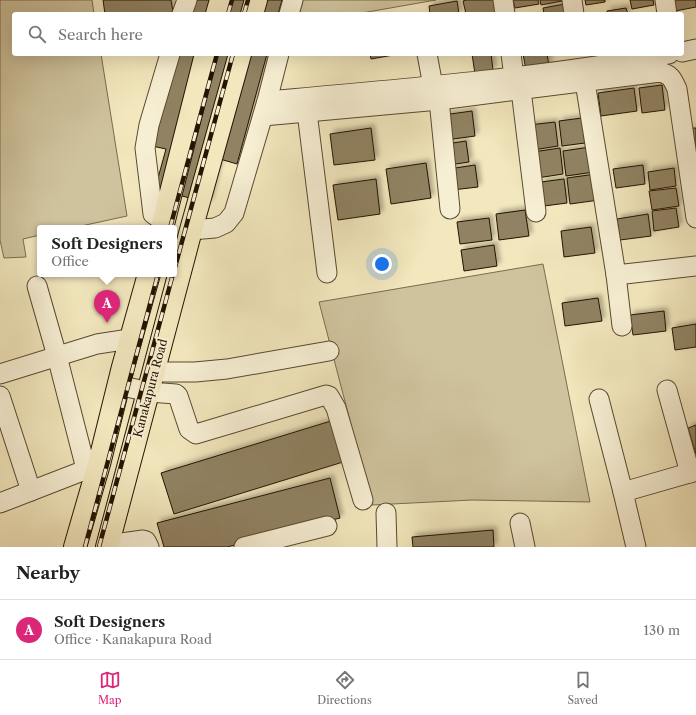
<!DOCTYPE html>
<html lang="en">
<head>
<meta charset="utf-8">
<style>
	:root { --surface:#fff; --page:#f2f2f2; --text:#222; --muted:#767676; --line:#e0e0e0; --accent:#db2777 }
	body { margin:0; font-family:"Libre Caslon Text",serif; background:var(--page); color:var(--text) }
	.you { position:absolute; left:382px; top:264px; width:14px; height:14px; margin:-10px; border:3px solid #fff; border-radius:50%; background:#1a73e8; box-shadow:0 0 0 6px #1a73e833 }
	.badge { display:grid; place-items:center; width:26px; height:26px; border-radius:50%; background:var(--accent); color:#fff; font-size:13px; font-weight:700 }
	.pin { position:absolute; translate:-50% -33px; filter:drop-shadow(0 1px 2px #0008) }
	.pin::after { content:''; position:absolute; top:21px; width:14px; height:12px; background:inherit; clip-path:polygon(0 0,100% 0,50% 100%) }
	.popup { position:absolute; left:37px; top:225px; width:140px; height:52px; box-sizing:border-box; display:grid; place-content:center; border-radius:4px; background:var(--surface); filter:drop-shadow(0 1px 3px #0005); font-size:13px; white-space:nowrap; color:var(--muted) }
	.popup b { font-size:15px; color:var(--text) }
	.popup::after { content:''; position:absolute; left:50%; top:100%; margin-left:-8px; border:8px solid transparent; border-top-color:var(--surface) }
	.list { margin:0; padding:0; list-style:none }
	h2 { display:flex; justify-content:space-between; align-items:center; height:52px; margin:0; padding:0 16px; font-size:17px }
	h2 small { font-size:13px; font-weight:400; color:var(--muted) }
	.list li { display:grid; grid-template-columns:26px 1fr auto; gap:12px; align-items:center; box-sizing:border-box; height:60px; padding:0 16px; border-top:1px solid var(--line) }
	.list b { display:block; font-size:15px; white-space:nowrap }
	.list p { margin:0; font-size:13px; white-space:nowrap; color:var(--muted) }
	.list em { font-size:13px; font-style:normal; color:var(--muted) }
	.icon { flex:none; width:22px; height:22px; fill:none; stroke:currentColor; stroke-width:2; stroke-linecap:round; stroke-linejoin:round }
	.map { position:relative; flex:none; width:696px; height:547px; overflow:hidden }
	.search { position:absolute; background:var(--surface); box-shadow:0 4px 16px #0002; left:12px; right:12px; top:12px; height:44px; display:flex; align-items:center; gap:10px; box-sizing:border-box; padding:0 14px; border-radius:4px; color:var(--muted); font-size:15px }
	.sheet { height:112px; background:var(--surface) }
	nav { display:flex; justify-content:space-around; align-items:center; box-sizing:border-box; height:56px; border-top:1px solid var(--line); background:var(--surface); font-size:11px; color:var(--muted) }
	nav a { display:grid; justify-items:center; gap:2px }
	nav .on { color:var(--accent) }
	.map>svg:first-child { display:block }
</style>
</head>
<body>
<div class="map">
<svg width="696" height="547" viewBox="0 0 696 547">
	<defs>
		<filter id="shadow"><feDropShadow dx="3.5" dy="-3.5" stdDeviation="2" flood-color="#0004"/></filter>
	</defs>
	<rect width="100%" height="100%" fill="#f2e7bd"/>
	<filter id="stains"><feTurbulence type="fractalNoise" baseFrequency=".005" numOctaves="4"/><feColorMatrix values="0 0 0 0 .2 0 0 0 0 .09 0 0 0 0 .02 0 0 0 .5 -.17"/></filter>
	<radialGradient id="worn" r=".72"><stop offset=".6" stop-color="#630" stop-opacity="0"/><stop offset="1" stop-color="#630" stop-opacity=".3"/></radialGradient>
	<!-- green -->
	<g fill="#cfc39d" stroke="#7a6c4e">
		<polygon points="0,0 92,0 94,14 14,14 14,54 101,54 127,216 72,228 40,228 40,235 23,239 26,257 4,258 0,240"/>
		<polygon points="302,0 436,0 356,14 298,14"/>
		<polygon points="543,264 590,502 472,500 372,505 319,302"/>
	</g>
	<!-- building -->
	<g fill="#908262" stroke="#251400" filter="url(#shadow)">
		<polygon points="103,0 171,0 173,12 157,14 105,14"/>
		<polygon points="192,0 282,0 278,14 188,14"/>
		<polygon points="466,0 495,0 498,14 466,14 463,1"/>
		<polygon points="513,0 538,0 539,4 515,8"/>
		<polygon points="540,0 567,0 541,5"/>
		<polygon points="585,0 605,0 605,2 586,5"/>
		<polygon points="630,0 653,0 654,5 632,9"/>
		<polygon points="673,0 696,0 696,7 675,11"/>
		<polygon points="457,1 459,14 430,14 429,6"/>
		<polygon points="565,4 567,14 544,14 543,8"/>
		<polygon points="626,8 628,14 607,14 607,11"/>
		<polygon points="177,54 267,54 237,164 220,159 209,203 155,189 166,149 152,146"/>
		<polygon points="370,54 399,54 371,59"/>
		<polygon points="472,54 491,54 493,70 475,74"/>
		<polygon points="523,54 547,54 549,66 526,70"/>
		<polygon points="662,85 665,110 642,113 639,88"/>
		<polygon points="634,88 637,111 601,116 598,93"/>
		<polygon points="472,111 475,136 446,140 443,115"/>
		<polygon points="582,118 585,143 562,146 559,121"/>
		<polygon points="555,122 558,146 533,150 529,125"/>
		<polygon points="371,128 375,160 334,165 330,134"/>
		<polygon points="692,128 696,128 696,146 695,146"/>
		<polygon points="466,141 469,162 449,165 446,144"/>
		<polygon points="590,147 594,172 566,176 563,151"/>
		<polygon points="560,148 563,174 537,178 533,152"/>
		<polygon points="426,163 431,198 391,204 386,169"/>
		<polygon points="475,165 478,187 452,190 449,169"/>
		<polygon points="643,165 645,184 616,188 613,169"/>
		<polygon points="674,168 676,186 650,190 648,172"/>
		<polygon points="596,174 599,200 570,204 567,178"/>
		<polygon points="376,179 380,214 338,220 333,185"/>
		<polygon points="564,179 567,203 544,206 541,182"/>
		<polygon points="676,188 679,206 652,210 649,191"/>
		<polygon points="676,208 679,227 654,231 652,211"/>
		<polygon points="525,210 529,236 499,240 496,214"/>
		<polygon points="648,214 651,236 620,240 617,219"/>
		<polygon points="489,218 492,240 460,244 457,222"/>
		<polygon points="591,227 595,253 564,257 561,231"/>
		<polygon points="494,245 497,266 464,271 461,250"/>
		<polygon points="598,298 602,321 565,326 562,303"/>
		<polygon points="664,311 666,331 633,335 630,315"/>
		<polygon points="696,324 696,347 675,350 672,328"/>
		<polygon points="331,421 343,462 174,514 161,473"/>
		<polygon points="696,425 696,454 688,428"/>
		<polygon points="330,478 340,518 227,547 164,547 157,523"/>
		<polygon points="493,530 494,547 413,547 412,537"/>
	</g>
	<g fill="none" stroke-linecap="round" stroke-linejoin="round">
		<!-- minor casing -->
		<g stroke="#58492f" stroke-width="21">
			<g id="minor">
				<polyline points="503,0 505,14"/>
				<polyline points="572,0 574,14"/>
				<polyline points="665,0 667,14"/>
				<polyline points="182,14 187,0"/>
				<polyline points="289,14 293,0"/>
				<polyline points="682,52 696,49"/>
				<polyline points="427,54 433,86"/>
				<polyline points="511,54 514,77"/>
				<polyline points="585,82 616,275 622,326"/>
				<polyline points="521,90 536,212"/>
				<polyline points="439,100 450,209"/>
				<path d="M267,101C402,89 536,78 669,54"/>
				<polyline points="307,112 327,273"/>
				<path d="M263,116L439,100L660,72C671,75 672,78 677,89L696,218"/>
				<polyline points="163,221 153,214 145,148 149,125 170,54"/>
				<polyline points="191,230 215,228 226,223 234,213 267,101 279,54"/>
				<polyline points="616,275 696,266"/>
				<polyline points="37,286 57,356 86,469"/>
				<polyline points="154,372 195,372 227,369 329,351"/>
				<polyline points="0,374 97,344 123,340 131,342"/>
				<polyline points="118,385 149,392 176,394 178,396 189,429 196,434 326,395 329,396 336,408 363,500"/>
				<polyline points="667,390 690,473"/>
				<polyline points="0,396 31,491"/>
				<polyline points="599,399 623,492"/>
				<polyline points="0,503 98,465"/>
				<polyline points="386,513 387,547"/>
				<polyline points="520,523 525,547"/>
				<polyline points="107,545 143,540 146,541 149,547"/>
				<polyline points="244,547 327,526"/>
				<polyline points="636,547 623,492 696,471"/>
			</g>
		</g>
		<!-- highway casing -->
		<g stroke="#251400" stroke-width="24">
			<g id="highway">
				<polyline points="217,14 221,0"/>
				<polyline points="252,14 256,0"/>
				<polyline points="162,228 206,54"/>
				<polyline points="75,547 99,464 123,367 149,274"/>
				<polyline points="107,547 191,230 240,54"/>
			</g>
		</g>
		<!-- minor -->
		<use href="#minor" stroke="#f7efd4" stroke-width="19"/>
		<!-- highway -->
		<use href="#highway" stroke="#f2e7bd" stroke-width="22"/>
		<!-- rail casing -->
		<g stroke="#251400" stroke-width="4.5">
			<g id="rail">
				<polyline points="228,14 232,0"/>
				<polyline points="244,14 248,0"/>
				<polyline points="170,228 217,54"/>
				<polyline points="174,271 233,54"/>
				<polyline points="85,547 158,274"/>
				<polyline points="99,547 173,274"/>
			</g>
		</g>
		<!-- rail -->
		<use href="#rail" stroke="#f7efd4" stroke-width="3" stroke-dasharray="9" stroke-linecap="butt"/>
	</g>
	<g text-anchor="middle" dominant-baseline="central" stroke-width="4" stroke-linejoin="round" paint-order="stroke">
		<!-- street labels -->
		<g font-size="12" fill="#251400" stroke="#f7efd4">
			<text transform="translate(150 388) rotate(-75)">Kanakapura Road</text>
		</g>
	</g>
	<rect width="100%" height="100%" filter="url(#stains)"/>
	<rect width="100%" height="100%" fill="url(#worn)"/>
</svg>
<div class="you"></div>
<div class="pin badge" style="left:107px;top:323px">A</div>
<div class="popup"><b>Soft Designers</b>Office</div>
<div class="search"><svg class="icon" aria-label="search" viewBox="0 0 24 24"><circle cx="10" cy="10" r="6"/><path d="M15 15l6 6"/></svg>Search here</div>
</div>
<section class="sheet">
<h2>Nearby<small></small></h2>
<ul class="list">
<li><span class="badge">A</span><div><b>Soft Designers</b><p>Office · Kanakapura Road</p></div><em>130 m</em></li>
</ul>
</section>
<nav>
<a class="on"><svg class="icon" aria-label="map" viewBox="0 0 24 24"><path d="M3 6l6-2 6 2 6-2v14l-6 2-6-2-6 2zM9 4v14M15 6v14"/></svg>Map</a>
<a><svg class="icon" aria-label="directions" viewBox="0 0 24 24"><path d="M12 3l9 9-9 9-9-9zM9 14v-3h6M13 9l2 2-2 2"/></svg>Directions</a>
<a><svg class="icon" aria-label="saved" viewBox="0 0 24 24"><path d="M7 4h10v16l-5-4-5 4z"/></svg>Saved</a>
</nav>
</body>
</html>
